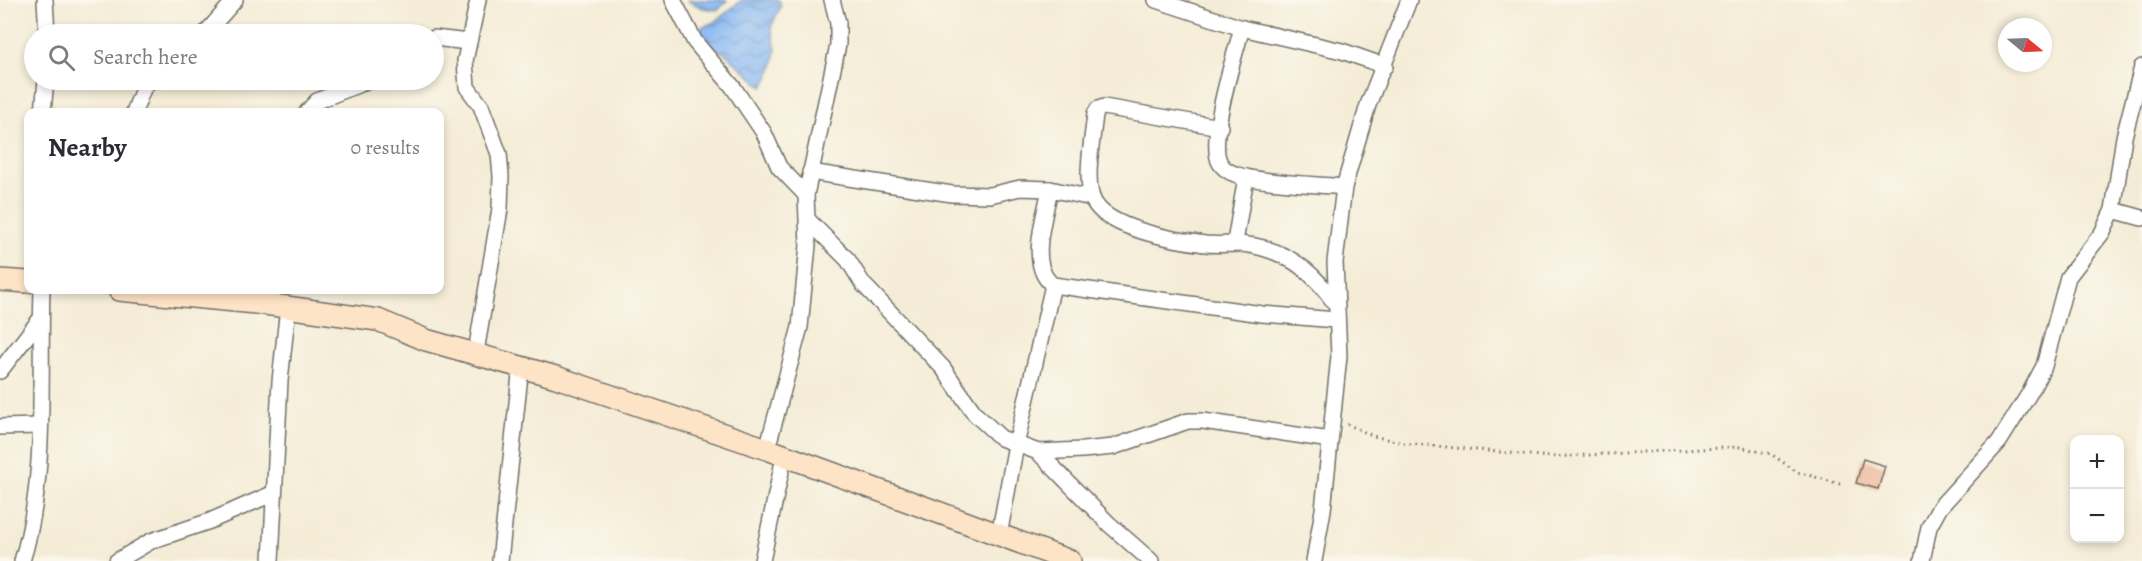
<!DOCTYPE html>
<html lang="en">
<head>
<meta charset="utf-8">
<style>
	:root { --surface:#fff; --page:#f2f2f3; --text:#2b2b33; --muted:#7c7c81; --line:#e1e1e2 }
	body { margin:0; font-family:Alegreya,serif; background:var(--page); color:var(--text) }
	.controls { position:absolute; right:18px; bottom:18px; display:grid; overflow:hidden; border-radius:12px; box-shadow:0 3px 9px #0003 }
	.controls button { width:54px; height:54px; display:grid; place-items:center; padding:0; border:0; border-bottom:2px solid var(--line); background:var(--surface); color:var(--text); font:30px sans-serif }
	.compass { position:absolute; left:1998px; top:18px; width:54px; height:54px; border-radius:50%; background:var(--surface); box-shadow:0 3px 9px #0003; rotate:109deg }
	.list { margin:0; padding:0; list-style:none }
	h2 { display:flex; justify-content:space-between; align-items:center; height:78px; margin:0; padding:0 24px; font-size:26px }
	h2 small { font-size:20px; font-weight:400; color:var(--muted) }
	.icon { flex:none; width:33px; height:33px; fill:none; stroke:currentColor; stroke-width:2; stroke-linecap:round; stroke-linejoin:round }
	.map { position:relative; flex:none; width:2142px; height:561px; overflow:hidden }
	.search { position:absolute; background:var(--surface); box-shadow:0 3px 9px #0003; left:24px; top:24px; width:420px; height:66px; display:flex; align-items:center; gap:15px; box-sizing:border-box; padding:0 21px; border-radius:33px; color:var(--muted); font-size:22px }
	.panel { position:absolute; background:var(--surface); box-shadow:0 3px 9px #0003; left:24px; top:108px; width:420px; height:186px; border-radius:12px }
	.map>svg:first-child { display:block }
</style>
</head>
<body>
<div class="map">
<svg width="2142" height="561" viewBox="0 0 2142 561">
	<defs>
		<pattern id="water-waves" width="16" height="10" patternUnits="userSpaceOnUse" patternTransform="scale(1.5)"><rect width="16" height="10" fill="#87b8f3"/><path d="M0 5q4-4 8 0t8 0" fill="none" stroke="#6f96c5"/></pattern>
	</defs>
	<rect width="100%" height="100%" fill="#fbf7ec"/>
	<filter id="ink" filterUnits="userSpaceOnUse"><feTurbulence type="fractalNoise" baseFrequency=".0167" numOctaves="2"/><feDisplacementMap in="SourceGraphic" scale="12" xChannelSelector="R" yChannelSelector="G"/><feConvolveMatrix kernelMatrix="1 2 1 2 8 2 1 2 1" color-interpolation-filters="sRGB"/></filter>
	<filter id="wash" filterUnits="userSpaceOnUse"><feTurbulence type="fractalNoise" baseFrequency=".008" numOctaves="4" result="noise"/><feDisplacementMap in="SourceGraphic" scale="24" xChannelSelector="R" yChannelSelector="G"/><feGaussianBlur stdDeviation="1.35" result="paint"/><feColorMatrix in="noise" values="0 0 0 0 0 0 0 0 0 0 0 0 0 0 0 0 0 1.4 0 .05"/><feComposite in="paint" operator="in"/></filter>
	<g filter="url(#wash)">
		<rect width="100%" height="100%" fill="#f4ecd6"/>
		<!-- water -->
		<g fill="url(#water-waves)" stroke="#59728f" stroke-width="1.5">
			<polygon points="687,0 727,0 718,10 703,8"/>
			<polygon points="742,0 779,0 781,5 771,27 776,49 773,67 763,87 726,54 708,44 697,29 715,22"/>
		</g>
		<g id="blocks">
			<!-- building -->
			<polygon fill="#ecb797" points="1863,459 1885,466 1878,489 1856,483"/>
		</g>
	</g>
	<g filter="url(#ink)">
		<use href="#blocks" fill-opacity="0" stroke="#716f67" stroke-width="1.5"/>
		<g fill="none" stroke-linecap="round" stroke-linejoin="round">
			<!-- street casing -->
			<g stroke="#716f67" stroke-width="18">
				<g id="street">
					<polyline points="45,0 47,34"/>
					<polyline points="673,0 695,42 733,87 764,133 779,167 806,195"/>
					<polyline points="1156,0 1242,28 1342,51 1385,66"/>
					<path d="M1242,28C1235,54 1207,141 1220,163C1223,168 1229,172 1235,174C1256,183 1318,184 1344,187"/>
					<polyline points="205,34 235,0"/>
					<polyline points="434,38 468,42"/>
					<polyline points="43,112 46,80"/>
					<polyline points="134,112 143,89 150,80"/>
					<polyline points="307,112 317,101 370,80"/>
					<path d="M1220,127L1104,107L1098,109L1095,114C1093,136 1084,180 1093,200C1106,229 1175,240 1205,244C1227,246 1239,241 1263,248C1295,257 1316,276 1334,302"/>
					<polyline points="810,172 952,194 990,195 1020,188 1050,189 1092,198"/>
					<path d="M1050,189C1045,216 1027,266 1053,285L1262,314L1336,320"/>
					<polyline points="2113,210 2142,218"/>
					<polyline points="808,220 848,260 863,284 943,368 975,414 1001,438 1038,452 1083,450 1113,447 1188,421 1203,421 1330,440"/>
					<polyline points="1235,242 1246,177"/>
					<polyline points="476,352 500,209 501,176 499,154 481,106 467,87 465,61 478,0"/>
					<polyline points="0,371 41,318"/>
					<polyline points="0,427 38,426"/>
					<polyline points="767,449 800,327 808,245 806,195 838,45 838,23 832,0"/>
					<polyline points="1038,452 1109,524 1151,561"/>
					<polyline points="999,535 1016,445 1053,285"/>
					<path d="M22,561C48,477 39,377 42,290"/>
					<polyline points="117,561 151,541 210,521 274,493"/>
					<polyline points="271,561 280,381 288,307"/>
					<polyline points="500,561 521,366"/>
					<polyline points="762,561 784,457"/>
					<polyline points="1314,561 1323,510 1339,356 1335,262 1344,187 1368,105 1409,0"/>
					<polyline points="1922,561 1929,527 1940,507 1999,442 2029,394 2044,366 2068,277 2102,233 2113,210 2124,137 2142,67"/>
				</g>
			</g>
			<!-- secondary casing -->
			<g stroke="#716f67" stroke-width="24">
				<g id="secondary">
					<polyline points="0,280 28,282"/>
					<polyline points="119,290 265,304 378,320 426,340 556,377 767,449 1070,561"/>
				</g>
			</g>
			<!-- path -->
			<polyline stroke="#716f67" stroke-width="3" stroke-dasharray="1.5 4.5" stroke-linecap="butt" points="1347,424 1373,436 1404,443 1551,457 1739,447 1771,454 1797,472 1844,485"/>
			<!-- street -->
			<use href="#street" stroke="#fff" stroke-width="15"/>
			<!-- secondary -->
			<use href="#secondary" stroke="#fee4c6" stroke-width="21"/>
		</g>
	</g>
</svg>
<div class="controls">
<button>+</button>
<button>−</button>
</div>
<svg class="compass" viewBox="-18 -18 36 36"><path d="M0-13l5 13h-10z" fill="#e53935"/><path d="M0 13l5-13h-10z" fill="#7c7c81"/></svg>
<div class="search"><svg class="icon" aria-label="search" viewBox="0 0 24 24"><circle cx="10" cy="10" r="6"/><path d="M15 15l6 6"/></svg>Search here</div>
<section class="panel">
<h2>Nearby<small>0 results</small></h2>
<ul class="list">
</ul>
</section>
</div>
</body>
</html>
